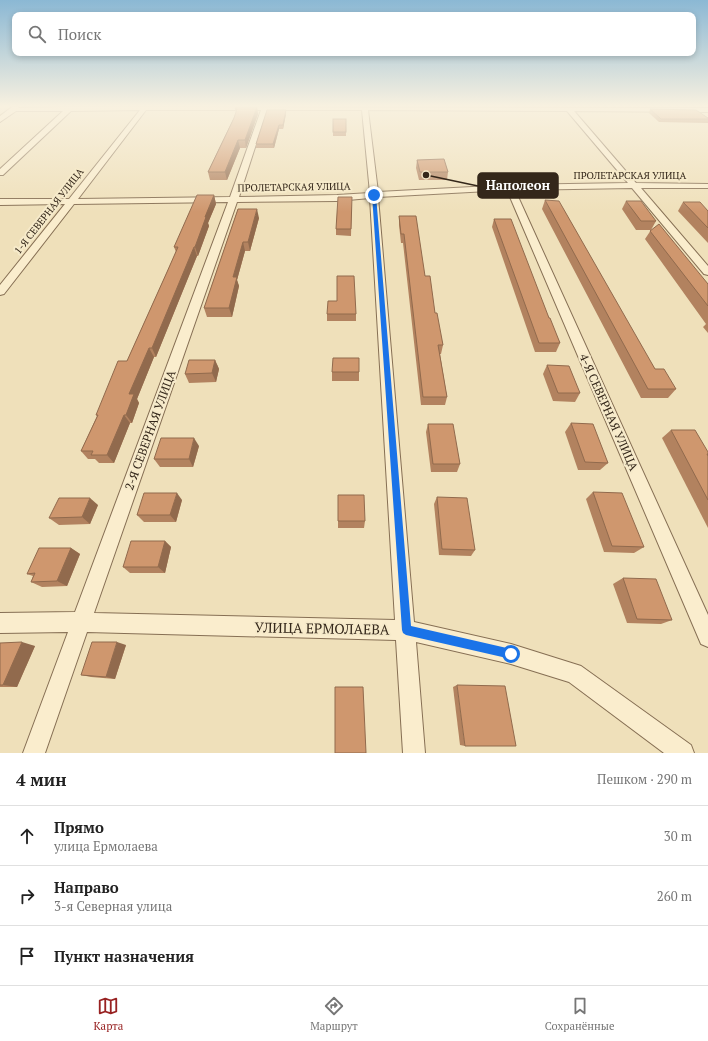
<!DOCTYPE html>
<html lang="ru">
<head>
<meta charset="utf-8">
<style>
	:root { --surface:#fff; --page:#f6f6f6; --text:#222; --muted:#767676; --line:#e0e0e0; --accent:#982222 }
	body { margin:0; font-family:"PT Serif",serif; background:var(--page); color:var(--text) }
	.stop { position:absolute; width:12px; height:12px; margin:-9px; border:3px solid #1a73e8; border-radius:50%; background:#fff }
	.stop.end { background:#1a73e8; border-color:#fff; box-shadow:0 1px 4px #0008 }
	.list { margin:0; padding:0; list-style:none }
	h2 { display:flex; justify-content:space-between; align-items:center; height:52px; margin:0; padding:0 16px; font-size:17px }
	h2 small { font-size:13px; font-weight:400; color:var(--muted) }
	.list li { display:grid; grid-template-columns:26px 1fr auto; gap:12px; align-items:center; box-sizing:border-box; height:60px; padding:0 16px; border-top:1px solid var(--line) }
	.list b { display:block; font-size:15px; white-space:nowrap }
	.list p { margin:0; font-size:13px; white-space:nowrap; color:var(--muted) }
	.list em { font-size:13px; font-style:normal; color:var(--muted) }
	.icon { flex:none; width:22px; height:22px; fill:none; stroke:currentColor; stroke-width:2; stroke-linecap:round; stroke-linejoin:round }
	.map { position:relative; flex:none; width:708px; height:753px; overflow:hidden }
	.search { position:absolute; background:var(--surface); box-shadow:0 2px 6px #0003; left:12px; right:12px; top:12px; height:44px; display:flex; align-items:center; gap:10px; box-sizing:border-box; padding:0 14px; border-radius:8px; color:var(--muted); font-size:15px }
	.sheet { height:232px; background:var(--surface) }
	nav { display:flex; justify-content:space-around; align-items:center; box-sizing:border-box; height:56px; border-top:1px solid var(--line); background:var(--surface); font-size:11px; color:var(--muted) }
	nav a { display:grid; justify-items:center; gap:2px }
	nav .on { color:var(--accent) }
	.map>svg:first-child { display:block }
</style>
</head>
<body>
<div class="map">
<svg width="708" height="753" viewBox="0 0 708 753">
	<rect width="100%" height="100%" fill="#efe0ba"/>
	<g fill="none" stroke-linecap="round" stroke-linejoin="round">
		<!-- minor casing -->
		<g stroke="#866f54" stroke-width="2">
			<path id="minor" d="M68,107L708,108V112L574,111L636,183L708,184V188H641L708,266V275L704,274L632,188L515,190L708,615V647L701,644L507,190L378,197L414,622L511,644L581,666L691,745L694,753H664L569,682L511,664L416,642L425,753H403L396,640L87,632L45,753H23L68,632L0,633V613L75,612L228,202L74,204L4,294L0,295V285L65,204L0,205V199H69L140,110L71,111L3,175H0V169L63,111H15L12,109L13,108ZM146,110H261L230,197L78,199ZM267,110H362L370,193L337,195L239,197ZM368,110L567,111L628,183L510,185L378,192ZM370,198L395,620L94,613L237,202L337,201Z"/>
		</g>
		<!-- tertiary casing -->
		<g stroke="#866f54" stroke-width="2">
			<polygon id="tertiary" points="12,107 18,107 19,109 0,122 0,116"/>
		</g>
		<!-- minor -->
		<use href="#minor" fill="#faedcd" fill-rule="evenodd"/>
		<!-- tertiary -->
		<use href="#tertiary" fill="#faedcd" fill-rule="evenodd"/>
	</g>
	<!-- wall -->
	<g fill="#b2825f">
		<polygon points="257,107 258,114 246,148 240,148 227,180 210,180 208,172 236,113 235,109"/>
		<polygon points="650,109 708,118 708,123 659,122 649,113"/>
		<polygon points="286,110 286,114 283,129 279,129 274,148 256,148 256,144"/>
		<polygon points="346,119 346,136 333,136 333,132"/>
		<polygon points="417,160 448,172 447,180 419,180 416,168"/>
		<polygon points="214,195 216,204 208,223 209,226 198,256 197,256 156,357 154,357 137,399 139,403 132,423 130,423 114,463 99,463 95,459 88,459 81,451 97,416 96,415 127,361 176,252 174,247"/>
		<polygon points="352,197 351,236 336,235 336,229"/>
		<polygon points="545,200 655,369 676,389 668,398 641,398 542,209"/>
		<polygon points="626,201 656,221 651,230 708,284 708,333 703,327 706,324 645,239 651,230 636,230 622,209"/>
		<polygon points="683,202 708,211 708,243 678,211"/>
		<polygon points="238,209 259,218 250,251 245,251 237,280 239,286 232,317 207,317 204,308"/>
		<polygon points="399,216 425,276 435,313 443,345 441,354 440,354 447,397 445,405 421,405 403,243 401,243 399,225"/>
		<polygon points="494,219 549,318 560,343 556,352 535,352 492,227"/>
		<rect x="327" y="314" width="29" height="7"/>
		<polygon points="359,358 359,381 332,381 332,372"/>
		<polygon points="215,360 219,369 216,382 189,383 185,374"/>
		<polygon points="547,365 580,393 575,402 553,401 543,374"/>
		<polygon points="571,423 608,463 600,470 578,470 565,432"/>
		<polygon points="428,424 460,464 457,472 431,472 426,432"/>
		<polygon points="671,430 708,452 708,528 662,438"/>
		<polygon points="199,446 193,467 160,467 154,459"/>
		<polygon points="593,492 644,547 634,553 604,552 586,499"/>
		<polygon points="437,497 475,550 471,556 439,555 434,504"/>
		<polygon points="182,500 176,522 144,522 137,515"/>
		<polygon points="98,505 90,524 59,525 49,518"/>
		<polygon points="338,521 365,521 364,528 338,528"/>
		<polygon points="165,541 171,547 165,573 130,573 123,567"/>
		<polygon points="71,548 80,554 67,586 42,587 31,582 33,576 27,574"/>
		<polygon points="623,578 672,620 661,624 627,623 613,584"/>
		<polygon points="0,643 35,646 17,687 0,687"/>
		<polygon points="126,645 115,679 91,677 81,675"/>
		<polygon points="457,685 465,746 460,745 453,687"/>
	</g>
	<!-- shaded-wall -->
	<g fill="#916a4d">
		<polygon points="257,107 258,114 246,148 245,140"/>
		<polygon points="286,110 286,114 283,129 283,125"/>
		<polygon points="279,125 279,129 274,148 273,144"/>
		<polygon points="238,140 240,148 227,180 225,172"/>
		<polygon points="214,195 216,204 208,223 209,226 198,256 195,247 205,217"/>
		<polygon points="257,209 259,218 250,251 248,242"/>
		<polygon points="243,242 245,251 237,280 239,286 232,317 229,308 233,277"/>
		<polygon points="194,247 197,256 156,357 152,348"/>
		<polygon points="149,348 154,357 137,399 139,403 132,423 126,415 129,394"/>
		<polygon points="215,360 219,369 216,382 212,373"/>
		<polygon points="124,415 130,423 114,463 107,455"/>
		<polygon points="194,438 199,446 193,467 189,459"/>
		<polygon points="177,493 182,500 176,522 170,515"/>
		<polygon points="90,498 98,505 90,524 82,517"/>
		<polygon points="165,541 171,547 165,573 158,567"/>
		<polygon points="71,548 80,554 67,586 57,581"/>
		<polygon points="22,642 35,646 17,687 3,685"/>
		<polygon points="117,642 126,645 115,679 106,677"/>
	</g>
	<!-- building -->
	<g fill="#cf976e" stroke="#916a4d">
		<polygon points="236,107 257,107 245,140 238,140 225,172 208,172 234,118 237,109 235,109"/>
		<polygon points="650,109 696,110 708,118 708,119 661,119"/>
		<polygon points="267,110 286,110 283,125 279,125 273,144 256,144"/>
		<rect x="333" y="119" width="13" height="13"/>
		<polygon points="444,159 448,172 420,172 417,160"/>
		<polygon points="197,195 214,195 205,217 206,217 195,247 194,247 152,348 149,348 129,394 134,394 126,415 124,415 107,455 91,455 93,451 81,451 98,415 96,415 118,361 127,361 167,272 178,247 174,247"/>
		<polygon points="338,197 352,197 351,229 336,229"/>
		<polygon points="545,200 559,201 655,369 664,369 676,389 648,389"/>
		<polygon points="626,201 641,201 656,221 641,221"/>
		<polygon points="683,202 700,202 708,211 708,228"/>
		<polygon points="238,209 257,209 248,242 243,242 233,277 237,277 229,308 204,308"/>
		<polygon points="399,216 416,216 425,276 430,276 435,313 437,313 443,345 438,345 447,397 423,397 404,234 401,234"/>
		<polygon points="494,219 511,219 549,318 550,318 560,343 539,343"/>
		<polygon points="659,224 708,284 708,306 650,231"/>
		<polygon points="337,276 354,276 356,314 327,314 328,301 337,301"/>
		<polygon points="333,358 359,358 359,372 332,372"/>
		<polygon points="189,360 215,360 212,373 185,374"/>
		<polygon points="547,365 569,366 580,393 558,393"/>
		<polygon points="571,423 593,424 608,463 585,462"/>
		<polygon points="428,424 453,424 460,464 433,464"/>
		<polygon points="671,430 695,430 708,452 708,454 707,454 708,456 708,500"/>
		<polygon points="161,438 194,438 189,459 154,459"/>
		<polygon points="593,492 622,493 644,547 612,546"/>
		<polygon points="144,493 177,493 170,515 137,515"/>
		<polygon points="338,495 364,495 365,521 338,521"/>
		<polygon points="437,497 467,498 475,550 442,549"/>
		<polygon points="59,498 90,498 82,517 49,518"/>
		<polygon points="131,541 165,541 158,567 123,567"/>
		<polygon points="39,548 71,548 57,581 31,582 35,573 27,574"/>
		<polygon points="623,578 656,579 672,620 637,619"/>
		<polygon points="22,642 3,685 0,685 0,643"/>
		<polygon points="92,642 117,642 106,677 81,675"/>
		<polygon points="457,685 505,686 516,746 465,746"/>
		<polygon points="335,687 363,687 366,753 335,753"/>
	</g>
	<!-- sky -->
	<linearGradient id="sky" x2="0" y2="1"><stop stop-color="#8bb8d4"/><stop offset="0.5" stop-color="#f8f1e0"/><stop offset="1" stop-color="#f8f1e0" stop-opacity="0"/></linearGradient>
	<rect width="708" height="212" fill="url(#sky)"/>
	<!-- route -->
	<polygon fill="#1a73e8" points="374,194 376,195 411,626 511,649 514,651 516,654 514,658 511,659 406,635 403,633 402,630 372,195"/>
	<g text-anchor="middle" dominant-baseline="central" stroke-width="4" stroke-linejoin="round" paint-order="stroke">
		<!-- far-street labels -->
		<g font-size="10" fill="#34271a" stroke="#f6eaca">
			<text x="630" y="175">ПРОЛЕТАРСКАЯ УЛИЦА</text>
			<text transform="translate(294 187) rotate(-1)">ПРОЛЕТАРСКАЯ УЛИЦА</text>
			<text transform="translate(49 211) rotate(-52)">1-Я СЕВЕРНАЯ УЛИЦА</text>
		</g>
		<!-- street labels -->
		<g font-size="12" fill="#34271a" stroke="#f6eaca">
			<text transform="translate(609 412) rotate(66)">4-Я СЕВЕРНАЯ УЛИЦА</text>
			<text transform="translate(150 430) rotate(-70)">2-Я СЕВЕРНАЯ УЛИЦА</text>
		</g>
		<!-- near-street labels -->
		<g font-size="14" fill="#34271a" stroke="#f6eaca">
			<text transform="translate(322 628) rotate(1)">УЛИЦА ЕРМОЛАЕВА</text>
		</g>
	</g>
	<!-- callouts -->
	<path fill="none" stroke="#34271a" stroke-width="1.5" d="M426 175L478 186"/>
	<circle fill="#34271a" stroke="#f6eaca" stroke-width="1.5" cx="426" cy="175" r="4"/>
	<rect fill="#34271a" stroke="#34271a" stroke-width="1.5" x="478" y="173" width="80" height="25" rx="4"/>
	<g font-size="13" text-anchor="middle" font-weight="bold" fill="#fff">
		<text x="518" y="190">Наполеон</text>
	</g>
</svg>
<div class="stop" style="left:511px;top:654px"></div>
<div class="stop end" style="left:374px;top:195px"></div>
<div class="search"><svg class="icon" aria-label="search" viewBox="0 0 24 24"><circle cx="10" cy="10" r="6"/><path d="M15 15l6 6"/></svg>Поиск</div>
</div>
<section class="sheet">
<h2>4 мин<small>Пешком · 290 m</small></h2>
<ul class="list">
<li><svg class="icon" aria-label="ahead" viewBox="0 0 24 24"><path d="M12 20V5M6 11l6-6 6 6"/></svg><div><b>Прямо</b><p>улица Ермолаева</p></div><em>30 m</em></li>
<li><svg class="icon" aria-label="right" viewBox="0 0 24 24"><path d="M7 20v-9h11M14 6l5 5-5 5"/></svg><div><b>Направо</b><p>3-я Северная улица</p></div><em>260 m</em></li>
<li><svg class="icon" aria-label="arrive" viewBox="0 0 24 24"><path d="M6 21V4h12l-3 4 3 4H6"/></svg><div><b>Пункт назначения</b></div></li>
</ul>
</section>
<nav>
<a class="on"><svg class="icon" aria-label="map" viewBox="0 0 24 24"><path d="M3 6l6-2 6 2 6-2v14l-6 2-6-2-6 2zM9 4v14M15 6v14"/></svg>Карта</a>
<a><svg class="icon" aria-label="directions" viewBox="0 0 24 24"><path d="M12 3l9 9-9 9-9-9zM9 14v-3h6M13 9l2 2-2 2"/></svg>Маршрут</a>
<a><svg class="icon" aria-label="saved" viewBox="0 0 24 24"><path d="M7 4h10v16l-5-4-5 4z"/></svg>Сохранённые</a>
</nav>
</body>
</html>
